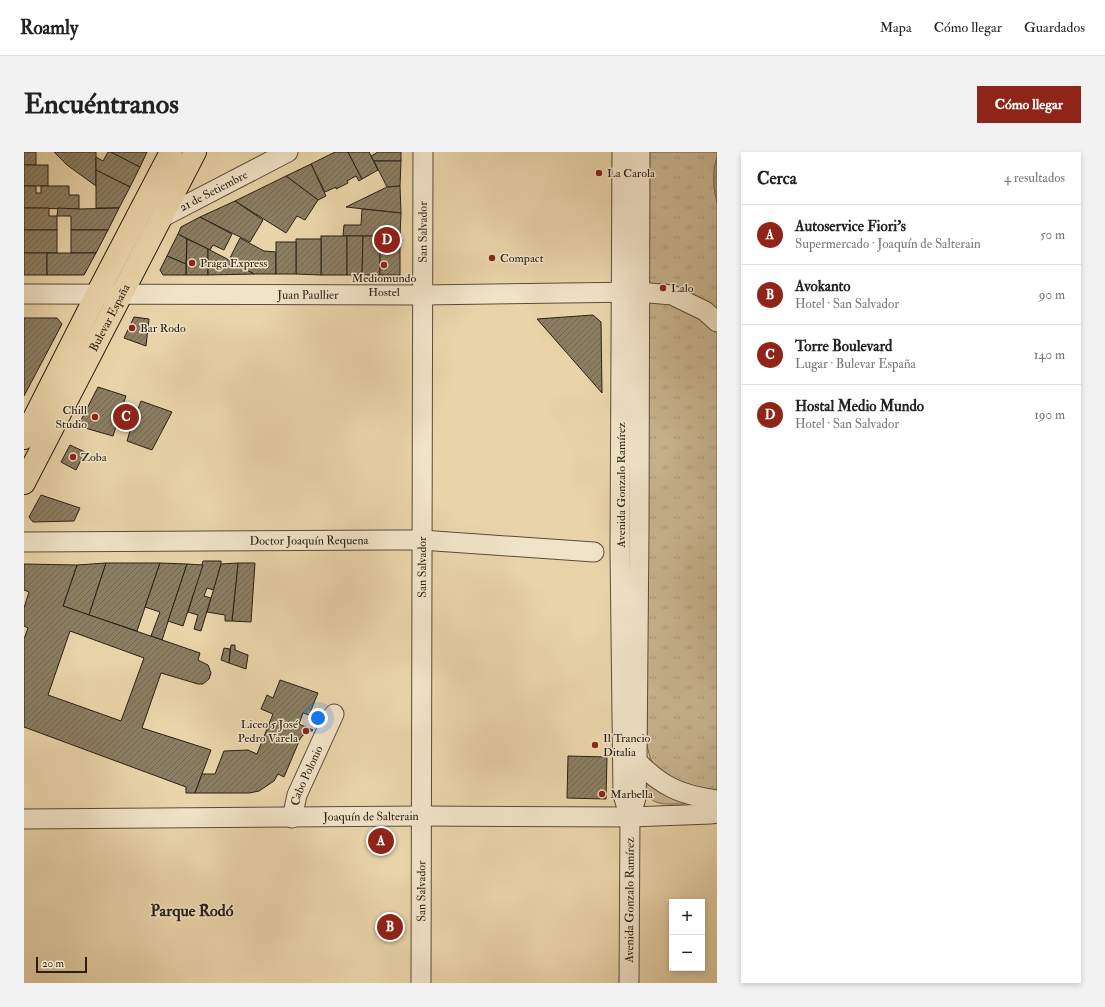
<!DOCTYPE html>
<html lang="es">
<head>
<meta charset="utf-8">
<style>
	:root { --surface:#fff; --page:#f2f2f2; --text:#222; --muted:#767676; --line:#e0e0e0; --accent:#8f2418 }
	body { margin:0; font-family:"IM FELL Double Pica",serif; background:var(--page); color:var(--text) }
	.controls { position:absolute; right:12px; bottom:12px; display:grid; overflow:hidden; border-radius:0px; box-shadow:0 2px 6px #0003 }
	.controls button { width:36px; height:36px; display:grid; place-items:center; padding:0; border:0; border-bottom:1px solid var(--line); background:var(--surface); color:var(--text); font:20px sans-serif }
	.scale { position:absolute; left:12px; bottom:10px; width:51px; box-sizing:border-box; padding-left:4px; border:2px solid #282016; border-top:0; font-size:11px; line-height:14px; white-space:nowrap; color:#282016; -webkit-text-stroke:3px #f1e3c7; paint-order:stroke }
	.you { position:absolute; left:294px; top:566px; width:14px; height:14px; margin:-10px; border:3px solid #fff; border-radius:50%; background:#1a73e8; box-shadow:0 0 0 6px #1a73e833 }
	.badge { display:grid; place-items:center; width:26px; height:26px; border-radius:50%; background:var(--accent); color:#fff; font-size:13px; font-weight:700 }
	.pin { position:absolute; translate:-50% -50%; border:2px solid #fff; box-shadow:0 1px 4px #0006 }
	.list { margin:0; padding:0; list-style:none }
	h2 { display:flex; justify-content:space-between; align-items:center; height:52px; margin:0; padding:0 16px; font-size:17px }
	h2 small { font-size:13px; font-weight:400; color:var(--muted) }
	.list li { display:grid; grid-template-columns:26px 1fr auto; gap:12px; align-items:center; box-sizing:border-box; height:60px; padding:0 16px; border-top:1px solid var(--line) }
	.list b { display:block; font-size:15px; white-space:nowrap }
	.list p { margin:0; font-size:13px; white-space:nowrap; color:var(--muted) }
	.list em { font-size:13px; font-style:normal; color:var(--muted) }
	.map { position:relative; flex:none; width:693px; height:831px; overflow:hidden; border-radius:0px }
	header { display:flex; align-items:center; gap:24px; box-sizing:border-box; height:56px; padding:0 20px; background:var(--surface); border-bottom:1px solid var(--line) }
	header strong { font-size:19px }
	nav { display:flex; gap:22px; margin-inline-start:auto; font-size:14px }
	.intro { display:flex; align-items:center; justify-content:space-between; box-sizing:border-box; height:96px; padding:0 24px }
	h1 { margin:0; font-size:28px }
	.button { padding:10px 18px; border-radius:0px; background:var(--accent); color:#fff; font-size:14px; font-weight:700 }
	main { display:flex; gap:24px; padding:0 24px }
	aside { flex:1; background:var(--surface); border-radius:0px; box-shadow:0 2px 6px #0003 }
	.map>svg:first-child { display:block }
</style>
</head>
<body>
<header>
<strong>Roamly</strong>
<nav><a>Mapa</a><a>Cómo llegar</a><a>Guardados</a></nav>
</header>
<div class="intro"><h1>Encuéntranos</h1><a class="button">Cómo llegar</a></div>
<main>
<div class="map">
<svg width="693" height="831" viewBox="0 0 693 831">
	<defs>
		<pattern id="park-tufts" width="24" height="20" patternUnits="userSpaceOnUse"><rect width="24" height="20" fill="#c8b590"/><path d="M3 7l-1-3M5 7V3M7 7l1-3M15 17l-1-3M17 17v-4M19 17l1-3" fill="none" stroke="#ac9b7b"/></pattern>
		<pattern id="water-ripples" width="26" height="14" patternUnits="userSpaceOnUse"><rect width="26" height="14" fill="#a79777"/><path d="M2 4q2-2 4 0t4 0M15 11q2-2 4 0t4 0" fill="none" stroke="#887b61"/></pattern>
		<pattern id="building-hatch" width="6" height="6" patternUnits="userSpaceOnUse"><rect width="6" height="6" fill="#8c7e62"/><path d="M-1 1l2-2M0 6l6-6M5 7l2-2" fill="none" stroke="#726750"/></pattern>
	</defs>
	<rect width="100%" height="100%" fill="#e9d4a9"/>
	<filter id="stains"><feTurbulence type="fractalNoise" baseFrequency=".005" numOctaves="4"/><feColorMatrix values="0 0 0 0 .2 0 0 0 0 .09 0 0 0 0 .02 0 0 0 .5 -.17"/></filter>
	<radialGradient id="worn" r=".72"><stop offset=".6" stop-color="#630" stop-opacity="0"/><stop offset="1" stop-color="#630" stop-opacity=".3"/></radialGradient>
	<!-- green -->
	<path fill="#c8b590" stroke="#786a53" d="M623,629L661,651L659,652C639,652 622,655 621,630Z"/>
	<!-- park -->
	<polygon fill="url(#park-tufts)" stroke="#786a53" points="623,0 693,0 693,640 662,637 633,618 626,606 623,593"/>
	<!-- water -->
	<path fill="url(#water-ripples)" stroke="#746750" d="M693,5V51C689,35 688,21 693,5Z"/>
	<!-- building -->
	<g fill="url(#building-hatch)" stroke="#282016" fill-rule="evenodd">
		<rect x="0" y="0" width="12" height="13"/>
		<polygon points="30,0 72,0 72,34 43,13"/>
		<polygon points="84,0 87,0 116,15 106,35 72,18 72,5 79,9"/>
		<polygon points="87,0 123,0 116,15"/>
		<polygon points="311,0 324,0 338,27 335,29 332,24 323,29 324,31 312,37 312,35 301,40 287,12"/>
		<polygon points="324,0 345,0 354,18 338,27"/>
		<polygon points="354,0 377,0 377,9 350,9 347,4"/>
		<polygon points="350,9 377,9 376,34 363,35"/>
		<polygon points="287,12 302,44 294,48 262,24"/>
		<rect x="0" y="13" width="24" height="21"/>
		<polygon points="72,18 106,35 95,56 72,56"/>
		<polygon points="262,24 294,48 281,68 273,64 262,81 211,49"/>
		<polygon points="0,34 12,34 12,41 17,41 17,34 45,34 45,43 55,43 55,57 0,56"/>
		<polygon points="376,34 377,61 322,55 363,35"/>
		<polygon points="211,49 239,68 226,90 176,65"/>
		<polygon points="0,56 25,56 25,64 33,64 33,78 0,78"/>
		<polygon points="34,56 55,57 95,56 84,78 47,78 47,64 33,64"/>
		<polygon points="338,57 377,61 376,84 319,84 320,73 337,73"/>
		<polygon points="176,65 208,82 200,98 189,93 186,98 154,82 157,75"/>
		<rect x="0" y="78" width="33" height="23"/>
		<polygon points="47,78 84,78 72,101 47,101"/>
		<polygon points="154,82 163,87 162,112 143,104"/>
		<rect x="297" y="84" width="26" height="39"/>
		<polygon points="323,84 339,84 338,123 323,123"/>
		<polygon points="339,84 356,84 356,123 338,123"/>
		<rect x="356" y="84" width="20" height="39"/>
		<polygon points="216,86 240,99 252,100 252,122 230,122 205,108"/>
		<polygon points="163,87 184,97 184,123 162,123"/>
		<polygon points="272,87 297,87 297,123 272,122"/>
		<rect x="252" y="90" width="20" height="32"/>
		<polygon points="184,97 205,108 230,122 184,123"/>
		<rect x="0" y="101" width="23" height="22"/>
		<polygon points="23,101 72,101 60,123 23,123"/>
		<polygon points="143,104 162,112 162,123 139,123 136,118"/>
		<polygon points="569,163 577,170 578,241 513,167"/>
		<polygon points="110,165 125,167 122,194 100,186"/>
		<polygon points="0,166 33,166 38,172 0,244"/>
		<polygon points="74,235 102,244 97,258 112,262 117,249 148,260 128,298 103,289 108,272 94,268 89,284 54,274"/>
		<polygon points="46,293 61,300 52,318 37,310"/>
		<polygon points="17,343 56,356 50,369 9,370 5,365"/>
		<polygon points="179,409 197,409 197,412 190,438 183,436 180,444 187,446 177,479 170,477 174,463 164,460"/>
		<polygon points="82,411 65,463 39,454 53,413"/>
		<polygon points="82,411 136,411 113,479 65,463"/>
		<polygon points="136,411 163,412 138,488 127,484 136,460 121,455"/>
		<polygon points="214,411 231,411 227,470 208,469"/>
		<polygon points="214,411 208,469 201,469 201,463 183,460 197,412"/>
		<path d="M0,412L53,413L39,454L176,501L174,508L184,513L187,521L185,527L179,532H174L137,521L118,576L187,598L171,641H162V635L0,575V487L4,476L0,474V456L5,440L0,438ZM46,479L120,506L97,569L24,543Z"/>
		<polygon points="163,412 179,413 159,474 144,469"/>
		<polygon points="207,493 211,493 211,498 224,503 222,517 205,511"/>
		<polygon points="200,496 206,497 205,511 197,508"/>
		<polygon points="256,528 294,541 285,563 279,561 275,572 289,578 279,583 276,587 260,625 254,622 250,629 235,639 225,641 171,641 178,622 191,622 200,599 224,598 233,602 249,562 237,557 243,543 249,546"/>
		<polygon points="544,604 583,605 582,647 543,646"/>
	</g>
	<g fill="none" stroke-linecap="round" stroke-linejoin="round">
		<!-- minor casing -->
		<g stroke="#584d3b" stroke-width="21">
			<g id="minor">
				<polyline points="598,0 596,399 599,643 606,665"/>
				<path id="s1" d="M137,66L264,0"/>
				<path id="s2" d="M0,142L398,143L615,140L648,143L681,159L693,170"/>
				<path id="s3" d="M0,390L363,388H397L570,400"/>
				<path d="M613,609C638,635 657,643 693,648"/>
				<path id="s4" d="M268,666L273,643L310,562"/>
				<path id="s5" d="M0,667L398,664L606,665L687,662L693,661"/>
				<path id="s6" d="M397,831L399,0"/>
				<path id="s7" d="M605,831L606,665L612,646L613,609L615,375L616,0"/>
			</g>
		</g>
		<!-- major casing -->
		<g stroke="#282016" stroke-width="24">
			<g id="major">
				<polyline points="0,286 73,142 147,0"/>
				<path id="s8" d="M0,331L171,0"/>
			</g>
		</g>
		<!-- minor -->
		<use href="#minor" stroke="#f1e3c7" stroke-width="19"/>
		<!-- major -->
		<use href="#major" stroke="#e9d4a9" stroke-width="22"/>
	</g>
	<!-- markers -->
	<g fill="#8f2418" stroke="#f1e3c7" stroke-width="1.5">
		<circle cx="575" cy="21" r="4"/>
		<circle cx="468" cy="106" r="4"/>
		<circle cx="168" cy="111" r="4"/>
		<circle cx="360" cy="113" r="4"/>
		<circle cx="639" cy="136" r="4"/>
		<circle cx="108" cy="176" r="4"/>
		<circle cx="71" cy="265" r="4"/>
		<circle cx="49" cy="305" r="4"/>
		<circle cx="282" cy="579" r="4"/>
		<circle cx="571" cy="593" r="4"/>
		<circle cx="578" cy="642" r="4"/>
	</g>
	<g text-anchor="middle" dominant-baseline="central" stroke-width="3" stroke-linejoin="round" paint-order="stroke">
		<!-- poi labels -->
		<g font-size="12" fill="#282016" stroke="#f1e3c7" text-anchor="start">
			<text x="583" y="21">La Carola</text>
			<text x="476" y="106">Compact</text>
			<text x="176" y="111">Praga Express</text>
			<text x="360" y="126" text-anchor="middle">Mediomundo<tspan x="360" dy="14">Hostel</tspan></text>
			<text x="647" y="136">Lalo</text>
			<text x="116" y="176">Bar Rodo</text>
			<text x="63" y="258" text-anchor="end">Chill<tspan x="63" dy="14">Studio</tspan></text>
			<text x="57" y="305">Zoba</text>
			<text x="274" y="572" text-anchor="end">Liceo 5 José<tspan x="274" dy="14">Pedro Varela</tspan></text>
			<text x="579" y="586">Il Trancio<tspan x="579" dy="14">Ditalia</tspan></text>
			<text x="586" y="642">Marbella</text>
		</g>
		<!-- street labels -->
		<g font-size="12" fill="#282016" stroke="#f1e3c7">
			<text stroke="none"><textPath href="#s1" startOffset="59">21 de Setiembre</textPath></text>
			<text stroke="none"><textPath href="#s6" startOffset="751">San Salvador</textPath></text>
			<text stroke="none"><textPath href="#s2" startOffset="284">Juan Paullier</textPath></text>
			<text stroke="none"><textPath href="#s8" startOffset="186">Bulevar España</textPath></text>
			<text transform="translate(597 333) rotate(-90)">Avenida Gonzalo Ramírez</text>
			<text stroke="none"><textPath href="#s3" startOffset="285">Doctor Joaquín Requena</textPath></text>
			<text stroke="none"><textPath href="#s6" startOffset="416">San Salvador</textPath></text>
			<text stroke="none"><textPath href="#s4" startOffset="45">Cabo Polonio</textPath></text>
			<text stroke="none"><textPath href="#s5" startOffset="347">Joaquín de Salterain</textPath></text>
			<text stroke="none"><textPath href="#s6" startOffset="92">San Salvador</textPath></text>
			<text stroke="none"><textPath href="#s7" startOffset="83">Avenida Gonzalo Ramírez</textPath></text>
		</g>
		<!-- district labels -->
		<g font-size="16" font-weight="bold" fill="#282016" stroke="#f1e3c7">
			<text x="168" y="759">Parque Rodó</text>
		</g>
	</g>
	<rect width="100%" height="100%" filter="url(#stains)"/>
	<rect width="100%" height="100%" fill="url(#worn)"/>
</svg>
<div class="controls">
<button>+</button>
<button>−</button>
</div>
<div class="scale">20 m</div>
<div class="you"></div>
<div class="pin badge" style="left:357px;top:689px">A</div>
<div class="pin badge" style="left:366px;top:775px">B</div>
<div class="pin badge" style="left:102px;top:265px">C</div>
<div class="pin badge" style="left:363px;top:88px">D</div>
</div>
<aside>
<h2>Cerca<small>4 resultados</small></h2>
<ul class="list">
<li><span class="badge">A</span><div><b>Autoservice Fiori's</b><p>Supermercado · Joaquín de Salterain</p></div><em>50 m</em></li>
<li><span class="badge">B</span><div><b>Avokanto</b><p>Hotel · San Salvador</p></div><em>90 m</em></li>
<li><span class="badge">C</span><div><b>Torre Boulevard</b><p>Lugar · Bulevar España</p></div><em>140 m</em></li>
<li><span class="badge">D</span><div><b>Hostal Medio Mundo</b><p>Hotel · San Salvador</p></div><em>190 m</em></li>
</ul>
</aside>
</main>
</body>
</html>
